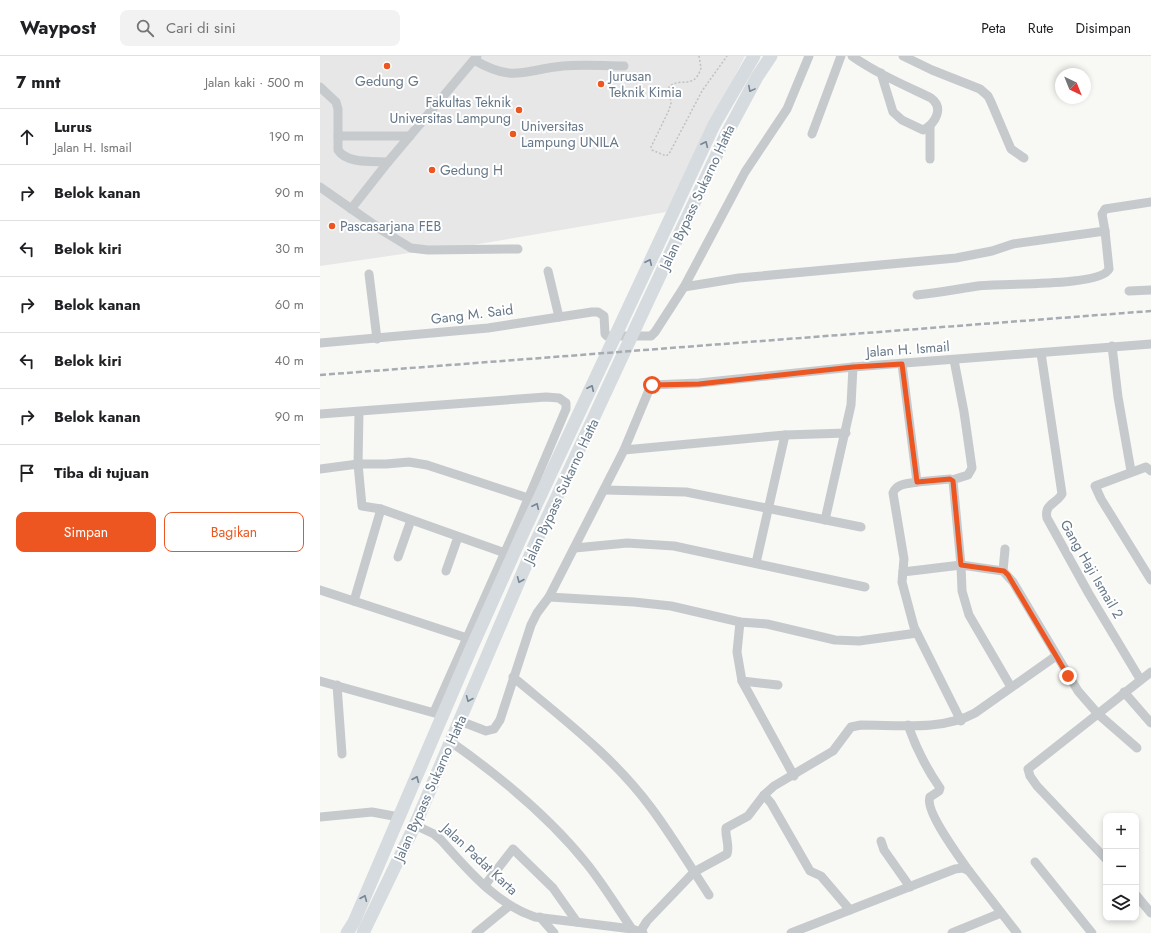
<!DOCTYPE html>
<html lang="id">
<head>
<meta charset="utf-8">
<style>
	:root { --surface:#fff; --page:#f2f2f2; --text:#202124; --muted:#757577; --line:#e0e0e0; --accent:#ed5620 }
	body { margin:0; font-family:Jost,sans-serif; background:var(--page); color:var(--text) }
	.controls { position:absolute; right:12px; bottom:12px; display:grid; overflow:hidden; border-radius:8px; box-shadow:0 2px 6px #0003 }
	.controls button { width:36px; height:36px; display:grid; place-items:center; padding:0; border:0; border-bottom:1px solid var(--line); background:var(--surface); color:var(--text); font:20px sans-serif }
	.compass { position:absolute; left:735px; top:12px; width:36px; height:36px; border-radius:50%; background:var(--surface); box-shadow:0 2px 6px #0003; rotate:137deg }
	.stop { position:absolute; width:12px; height:12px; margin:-9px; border:3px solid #ed5620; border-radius:50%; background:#fff }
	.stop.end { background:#ed5620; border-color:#fff; box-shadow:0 1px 4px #0008 }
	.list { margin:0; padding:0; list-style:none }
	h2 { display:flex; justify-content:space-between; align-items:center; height:52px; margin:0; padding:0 16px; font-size:17px }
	h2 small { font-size:13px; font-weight:400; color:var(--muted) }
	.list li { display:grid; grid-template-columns:26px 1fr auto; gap:12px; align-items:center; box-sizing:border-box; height:56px; padding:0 16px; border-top:1px solid var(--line) }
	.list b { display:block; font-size:15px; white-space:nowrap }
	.list p { margin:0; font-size:13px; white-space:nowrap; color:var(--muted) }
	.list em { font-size:13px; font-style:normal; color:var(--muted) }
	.actions { display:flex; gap:8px; padding:12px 16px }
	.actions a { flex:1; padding:9px 0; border:1px solid var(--accent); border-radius:8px; text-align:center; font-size:14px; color:var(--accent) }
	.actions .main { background:var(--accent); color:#fff }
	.icon { flex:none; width:22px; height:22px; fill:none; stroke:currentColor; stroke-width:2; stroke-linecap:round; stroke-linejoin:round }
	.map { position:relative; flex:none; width:831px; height:877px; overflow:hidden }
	header { display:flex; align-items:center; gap:24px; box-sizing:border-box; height:56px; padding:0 20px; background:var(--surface); border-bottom:1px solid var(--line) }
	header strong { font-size:19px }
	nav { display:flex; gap:22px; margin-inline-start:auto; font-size:14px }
	.search { width:280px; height:36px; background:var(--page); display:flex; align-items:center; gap:10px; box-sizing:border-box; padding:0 14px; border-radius:8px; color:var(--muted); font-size:15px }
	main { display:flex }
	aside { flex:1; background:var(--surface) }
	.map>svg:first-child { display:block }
</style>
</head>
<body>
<header>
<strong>Waypost</strong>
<div class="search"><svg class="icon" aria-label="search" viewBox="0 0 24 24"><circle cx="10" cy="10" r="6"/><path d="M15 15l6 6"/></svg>Cari di sini</div>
<nav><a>Peta</a><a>Rute</a><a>Disimpan</a></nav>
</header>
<main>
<aside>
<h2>7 mnt<small>Jalan kaki · 500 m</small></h2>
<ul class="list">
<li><svg class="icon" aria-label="ahead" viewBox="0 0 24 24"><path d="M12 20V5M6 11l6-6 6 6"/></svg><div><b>Lurus</b><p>Jalan H. Ismail</p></div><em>190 m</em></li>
<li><svg class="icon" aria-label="right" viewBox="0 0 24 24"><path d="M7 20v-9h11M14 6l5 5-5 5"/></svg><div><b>Belok kanan</b></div><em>90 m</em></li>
<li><svg class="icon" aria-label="left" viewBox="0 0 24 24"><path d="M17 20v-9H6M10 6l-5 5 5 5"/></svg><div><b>Belok kiri</b></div><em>30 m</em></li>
<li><svg class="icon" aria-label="right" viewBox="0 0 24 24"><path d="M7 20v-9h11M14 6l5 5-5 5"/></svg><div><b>Belok kanan</b></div><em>60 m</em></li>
<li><svg class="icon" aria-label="left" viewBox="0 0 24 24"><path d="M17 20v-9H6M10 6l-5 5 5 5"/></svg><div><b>Belok kiri</b></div><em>40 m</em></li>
<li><svg class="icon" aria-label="right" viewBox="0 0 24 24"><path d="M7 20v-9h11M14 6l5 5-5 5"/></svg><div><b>Belok kanan</b></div><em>90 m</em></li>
<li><svg class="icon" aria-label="arrive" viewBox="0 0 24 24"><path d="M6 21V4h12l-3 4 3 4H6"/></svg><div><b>Tiba di tujuan</b></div></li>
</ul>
<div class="actions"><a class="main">Simpan</a><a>Bagikan</a></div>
</aside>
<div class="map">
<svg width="831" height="877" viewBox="0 0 831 877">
	<rect width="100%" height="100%" fill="#f8f8f5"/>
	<!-- built -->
	<polygon fill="#e6e7e6" points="0,0 425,0 346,156 106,197 103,195 0,210"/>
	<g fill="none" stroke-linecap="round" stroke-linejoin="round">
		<!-- path -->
		<path stroke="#bfc2c4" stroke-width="1.5" stroke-dasharray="2 2" stroke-linecap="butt" d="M379,0L381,12C374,35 360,20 349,31L351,47L349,54L331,91L332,94L346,100L349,98L382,35L407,0"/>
		<!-- minor -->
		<g stroke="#c6cacd" stroke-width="9">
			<path d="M532,0C556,17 584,29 611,42C624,52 616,67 603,74L582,64L573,56L561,17"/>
			<polyline points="583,0 612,14 660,33 668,40 671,46 691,93 704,102"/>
			<path d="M154,4C194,27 203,14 243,10C263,8 284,10 304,10"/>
			<path d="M0,31L16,46L18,53V94C27,108 53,105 68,106"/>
			<polyline points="610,70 610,103"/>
			<polyline points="492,78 521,0"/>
			<polyline points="18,80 90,80"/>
			<polyline points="0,131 63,175 91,192 108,194 198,193"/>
			<polyline points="31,153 68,106 157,0"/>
			<polyline points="228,215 239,261"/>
			<polyline points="49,218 57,283"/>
			<polyline points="364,231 425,116 467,53 489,0"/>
			<polyline points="809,235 831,234"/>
			<path d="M597,239C618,237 638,233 658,230C679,227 781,231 789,213L785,175"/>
			<polyline points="0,287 168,272 272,256 278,256 284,260 285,278 287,280 331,280 335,276 364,231 419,222 636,202 672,195 693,188 785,175 782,158 785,153 831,146"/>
			<polyline points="792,290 798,341 811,415"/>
			<path d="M721,297L742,438C736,448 724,448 727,462L769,538L820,623"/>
			<polyline points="582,308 597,426 630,423 633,425 641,509 642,535 649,559 691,631"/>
			<polyline points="39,356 38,408 42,450 61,453 185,497"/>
			<polyline points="0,358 226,341 239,342 246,347 246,353 197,469 114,656"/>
			<polyline points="304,394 465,379 526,377"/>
			<polyline points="0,413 38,408 66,408 89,406 107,409 208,442"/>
			<polyline points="831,415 826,411 775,430 781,443 831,524"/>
			<polyline points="632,424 648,419 652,412 644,356 634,304"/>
			<path d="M597,426C588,428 577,427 573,437L584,503L582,526L594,571L641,665"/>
			<polyline points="284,434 366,436 541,471"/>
			<polyline points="505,464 531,349 533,311"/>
			<polyline points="255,492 307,487 354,490 545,531"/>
			<polyline points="78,501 91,464"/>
			<polyline points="436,507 465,379"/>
			<polyline points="126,515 138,481"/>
			<polyline points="683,515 685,493"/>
			<polyline points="583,516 641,509 683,515 693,526 758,635 778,658 817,692"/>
			<polyline points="0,534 147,582"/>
			<polyline points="229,541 314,546 351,550 420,566 447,568 515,584 539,585 597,577"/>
			<polyline points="34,545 61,453"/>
			<polyline points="420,566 417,596 422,625 474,720"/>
			<path d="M193,621C242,662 294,701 332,753C352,780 370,810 389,839"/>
			<polyline points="0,625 118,658"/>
			<polyline points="422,625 458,629"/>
			<polyline points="17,629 22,698"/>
			<polyline points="804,636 831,667"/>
			<polyline points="140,665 166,675 174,673 180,664 211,569 217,557 229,541 304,394 329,334 332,329 379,327 533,311 831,288"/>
			<path d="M588,669C596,692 606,712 620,732L619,735L610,741C604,754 640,802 649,815"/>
			<path d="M131,686C178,719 231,763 267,808C283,828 297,851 312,873"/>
			<polyline points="444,739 451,747 490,815 501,820 530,854"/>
			<polyline points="0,761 52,756 79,761"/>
			<path d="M95,769L114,778L121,784C148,814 176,848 215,861L312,873L323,877"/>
			<polyline points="561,785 564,794 590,831"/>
			<polyline points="786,803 717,730 710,720 708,713 831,616"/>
			<polyline points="715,806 772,877"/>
			<polyline points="165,829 193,793 233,832 257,866"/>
			<polyline points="816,839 831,857"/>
			<polyline points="220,861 234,877"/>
			<path d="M320,876L327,865L374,816L407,798C410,790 405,781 406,772L428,760L444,739L454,730L513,695L531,671L541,669C578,669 622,675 655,657L736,600"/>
			<polyline points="156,877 189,850"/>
			<polyline points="471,877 635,813 643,812 649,815 697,877"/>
			<polyline points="632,877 681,857"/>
		</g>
		<!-- highway -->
		<g stroke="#d6dbdf" stroke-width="13">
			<polyline points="27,877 34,866 151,593 202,479 394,69 434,0"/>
			<polyline points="43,877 95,769 214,490 327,247 406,79 437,21 451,0"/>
		</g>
		<!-- rail -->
		<polyline stroke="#a6acb2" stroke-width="2.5" stroke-dasharray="6 3" stroke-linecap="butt" points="0,319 831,255"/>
	</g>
	<!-- one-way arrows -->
	<defs><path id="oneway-chevron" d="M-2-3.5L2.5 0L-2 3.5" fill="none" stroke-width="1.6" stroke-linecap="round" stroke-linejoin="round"/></defs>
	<g stroke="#768695">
		<use href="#oneway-chevron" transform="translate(431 33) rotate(118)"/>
		<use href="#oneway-chevron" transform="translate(385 88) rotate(-65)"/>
		<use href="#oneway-chevron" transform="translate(329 206) rotate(-65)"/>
		<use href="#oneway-chevron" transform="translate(271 332) rotate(-65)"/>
		<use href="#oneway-chevron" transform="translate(216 450) rotate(-65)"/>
		<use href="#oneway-chevron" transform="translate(200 524) rotate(113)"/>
		<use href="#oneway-chevron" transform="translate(149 643) rotate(113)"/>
		<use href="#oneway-chevron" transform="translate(96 723) rotate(-67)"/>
		<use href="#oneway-chevron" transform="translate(44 842) rotate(-67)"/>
	</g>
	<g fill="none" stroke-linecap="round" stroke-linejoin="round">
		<!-- route -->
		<polyline stroke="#ed5620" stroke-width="5" points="332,329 379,328 533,311 582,308 597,426 630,423 633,425 641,509 684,515 688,519 748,620"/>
	</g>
	<!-- markers -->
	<g fill="#ed5620" stroke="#fff" stroke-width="1.5">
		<circle cx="67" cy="10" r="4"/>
		<circle cx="281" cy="28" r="4"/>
		<circle cx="199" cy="54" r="4"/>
		<circle cx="193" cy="78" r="4"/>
		<circle cx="112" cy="114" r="4"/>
		<circle cx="12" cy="170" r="4"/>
	</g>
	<g text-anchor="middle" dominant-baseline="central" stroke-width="4" stroke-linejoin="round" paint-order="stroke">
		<!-- poi labels -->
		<g font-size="14" fill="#657788" stroke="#fff" text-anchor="start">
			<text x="289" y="20">Jurusan<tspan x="289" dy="16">Teknik Kimia</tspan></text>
			<text x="67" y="25" text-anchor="middle">Gedung G</text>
			<text x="191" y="46" text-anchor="end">Fakultas Teknik<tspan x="191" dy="16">Universitas Lampung</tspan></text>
			<text x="201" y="70">Universitas<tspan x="201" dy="16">Lampung UNILA</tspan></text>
			<text x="120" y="114">Gedung H</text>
			<text x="20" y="170">Pascasarjana FEB</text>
		</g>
		<!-- street labels -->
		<g font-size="14" fill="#657788" stroke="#fff">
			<text transform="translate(377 141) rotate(-65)">Jalan Bypass Sukarno Hatta</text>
			<text transform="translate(152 258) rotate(-7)">Gang M. Said</text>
			<text transform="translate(588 293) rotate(-4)">Jalan H. Ismail</text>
			<text transform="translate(241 435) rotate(-65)">Jalan Bypass Sukarno Hatta</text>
			<text transform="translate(772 513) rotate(60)">Gang Haji Ismail 2</text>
			<text transform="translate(110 732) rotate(-66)">Jalan Bypass Sukarno Hatta</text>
			<text transform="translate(160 803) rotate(43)">Jalan Padat Karta</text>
		</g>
	</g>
</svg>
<div class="controls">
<button>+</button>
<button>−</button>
<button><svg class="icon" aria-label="layers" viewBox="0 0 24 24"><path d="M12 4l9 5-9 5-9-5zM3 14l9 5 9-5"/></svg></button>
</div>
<svg class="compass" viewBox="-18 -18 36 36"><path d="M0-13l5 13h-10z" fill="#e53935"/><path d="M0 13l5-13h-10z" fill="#757577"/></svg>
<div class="stop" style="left:332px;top:329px"></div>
<div class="stop end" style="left:748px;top:620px"></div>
</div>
</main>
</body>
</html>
